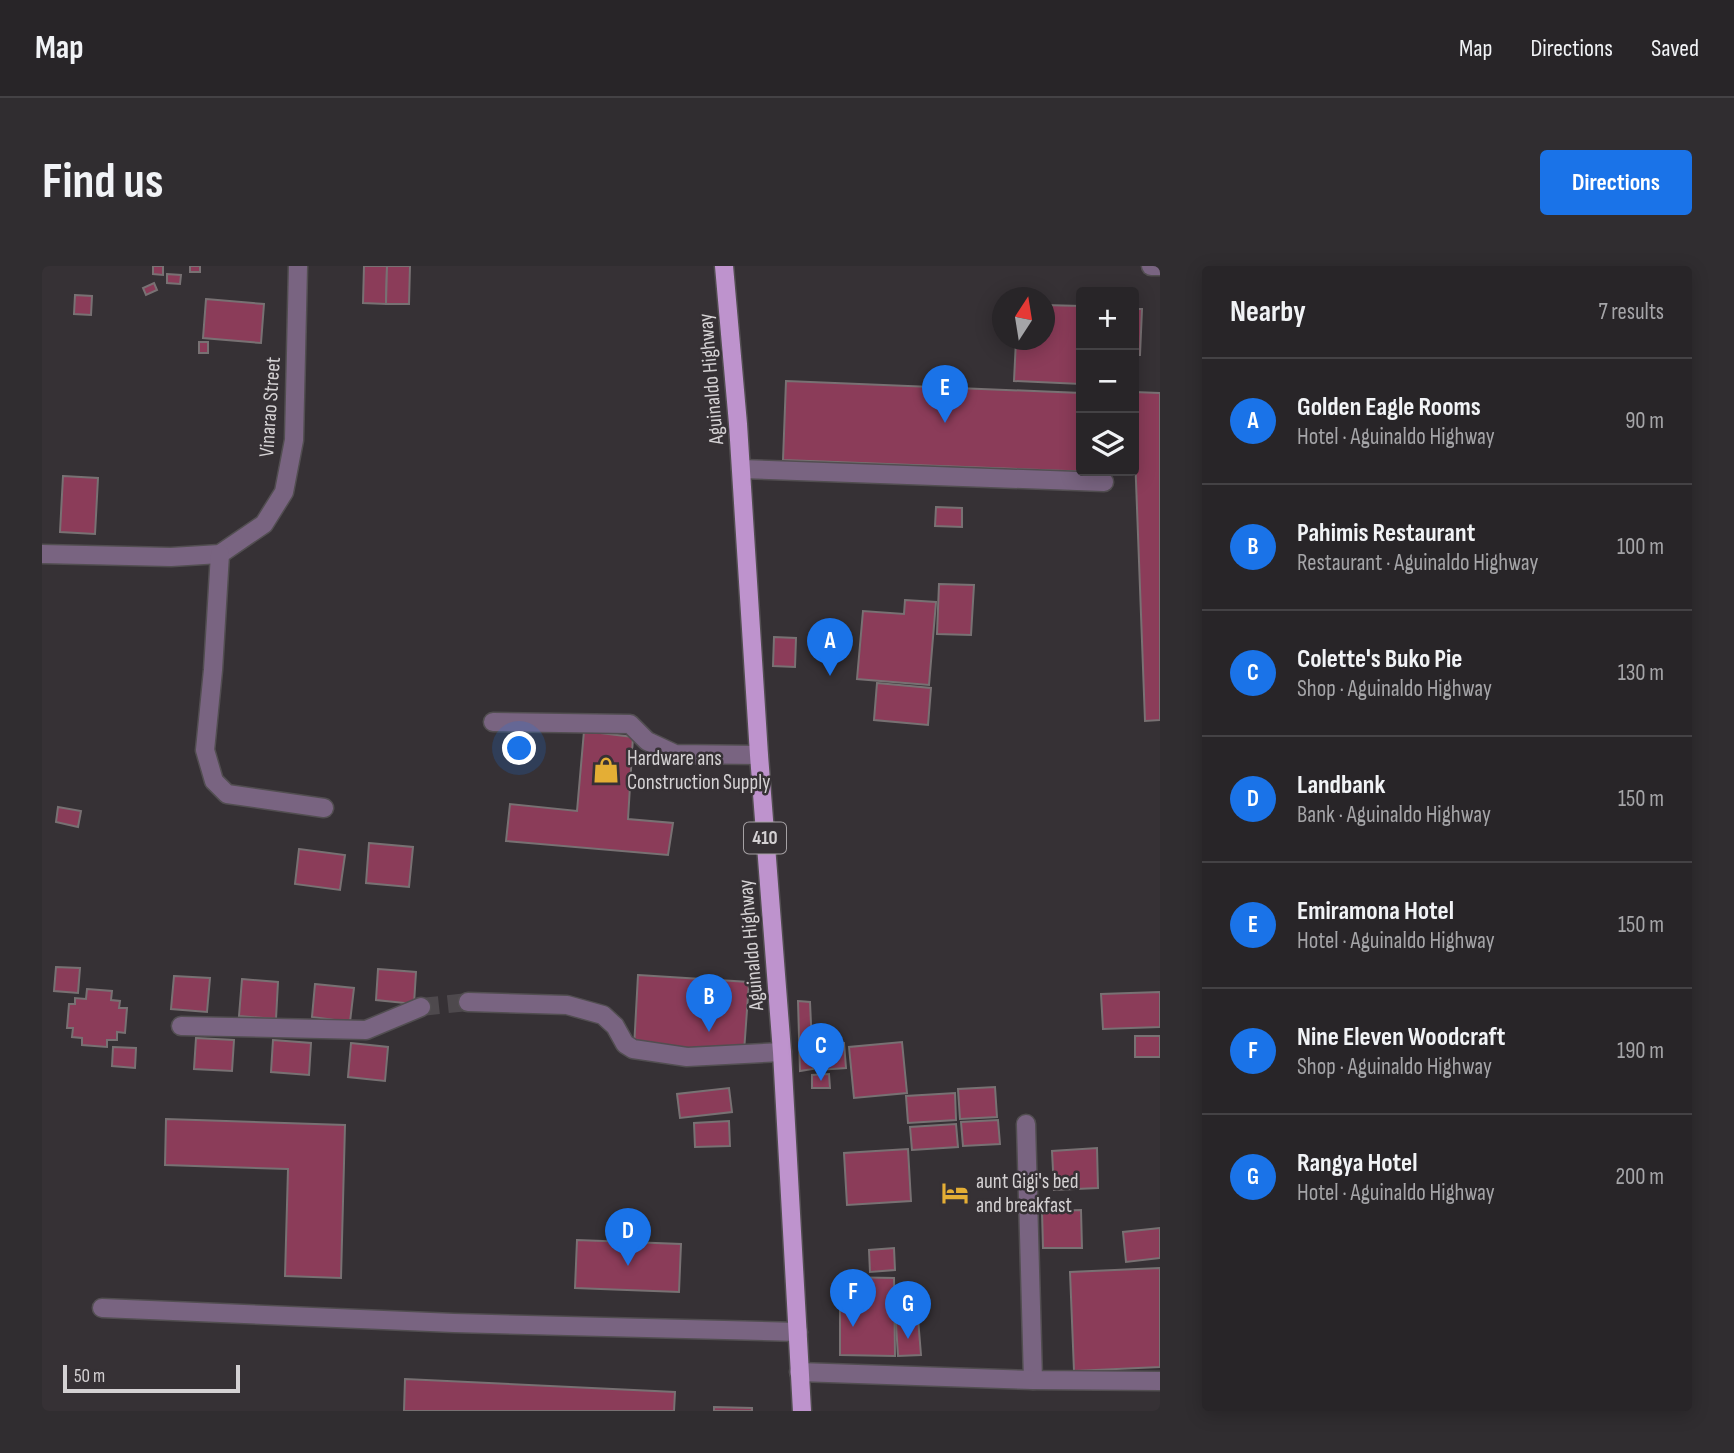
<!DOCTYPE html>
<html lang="en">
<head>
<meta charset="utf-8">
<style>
	:root { --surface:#282528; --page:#302d30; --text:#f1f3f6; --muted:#a5a5a8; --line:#444245; --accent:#1a73e8 }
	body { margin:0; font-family:"Sofia Sans Condensed",sans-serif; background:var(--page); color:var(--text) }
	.controls { position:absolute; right:21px; top:21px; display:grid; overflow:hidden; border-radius:7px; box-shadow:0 4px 18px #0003 }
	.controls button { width:63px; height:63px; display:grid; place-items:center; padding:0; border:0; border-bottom:2px solid var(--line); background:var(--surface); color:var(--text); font:35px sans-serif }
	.compass { position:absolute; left:950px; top:21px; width:63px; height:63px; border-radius:50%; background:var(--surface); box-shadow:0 4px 18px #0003; rotate:12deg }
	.scale { position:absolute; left:21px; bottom:18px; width:177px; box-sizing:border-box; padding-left:7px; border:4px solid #d4d1d3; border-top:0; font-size:19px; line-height:24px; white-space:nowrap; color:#d4d1d3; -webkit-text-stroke:5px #363135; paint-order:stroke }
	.you { position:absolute; left:478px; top:483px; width:24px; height:24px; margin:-18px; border:5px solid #fff; border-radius:50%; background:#1a73e8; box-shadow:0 0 0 10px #1a73e833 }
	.badge { display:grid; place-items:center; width:46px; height:46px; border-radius:50%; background:var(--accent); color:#fff; font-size:23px; font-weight:700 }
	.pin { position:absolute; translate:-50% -58px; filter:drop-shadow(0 2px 4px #0008) }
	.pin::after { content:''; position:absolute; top:37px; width:24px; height:21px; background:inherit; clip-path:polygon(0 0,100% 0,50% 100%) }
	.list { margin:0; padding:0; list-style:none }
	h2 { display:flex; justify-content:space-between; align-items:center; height:91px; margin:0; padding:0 28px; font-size:30px }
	h2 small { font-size:23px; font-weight:400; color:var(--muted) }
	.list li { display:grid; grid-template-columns:46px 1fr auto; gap:21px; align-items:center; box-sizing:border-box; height:126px; padding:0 28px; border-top:2px solid var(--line) }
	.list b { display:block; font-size:26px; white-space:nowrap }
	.list p { margin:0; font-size:23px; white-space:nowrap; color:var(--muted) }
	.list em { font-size:23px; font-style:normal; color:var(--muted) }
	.icon { flex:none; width:38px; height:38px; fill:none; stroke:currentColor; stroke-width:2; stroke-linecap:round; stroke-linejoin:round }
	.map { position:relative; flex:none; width:1118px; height:1145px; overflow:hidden; border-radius:7px }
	header { display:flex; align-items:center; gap:42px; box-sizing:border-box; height:98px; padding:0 35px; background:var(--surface); border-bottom:2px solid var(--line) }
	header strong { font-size:33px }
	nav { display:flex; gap:38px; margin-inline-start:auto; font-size:24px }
	.intro { display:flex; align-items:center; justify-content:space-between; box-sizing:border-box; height:168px; padding:0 42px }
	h1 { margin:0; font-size:49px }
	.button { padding:18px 32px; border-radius:7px; background:var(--accent); color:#fff; font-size:24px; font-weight:700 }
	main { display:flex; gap:42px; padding:0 42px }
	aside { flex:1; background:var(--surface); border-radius:7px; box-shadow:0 4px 18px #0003 }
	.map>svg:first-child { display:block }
</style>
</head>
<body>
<header>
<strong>Map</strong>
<nav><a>Map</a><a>Directions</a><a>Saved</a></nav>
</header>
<div class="intro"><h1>Find us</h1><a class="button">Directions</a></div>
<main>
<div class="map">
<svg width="1118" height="1145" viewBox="0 0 1118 1145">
	<rect width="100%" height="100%" fill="#363135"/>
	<!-- building -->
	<g fill="#8b3c59" stroke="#787173" stroke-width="2">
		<polygon points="111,0 121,0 121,9 111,8"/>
		<rect x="148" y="0" width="10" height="6"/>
		<polygon points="322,0 345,0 344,38 321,37"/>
		<polygon points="345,0 368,0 367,38 344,38"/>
		<polygon points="125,8 139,9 138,18 125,17"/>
		<polygon points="112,17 115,24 104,29 101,22"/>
		<polygon points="33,29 50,30 49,49 32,48"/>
		<polygon points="164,33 222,38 219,77 161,72"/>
		<polygon points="1002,39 1039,40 1039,118 972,115 974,74 1002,74"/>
		<polygon points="1092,43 1100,43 1098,89 1092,89"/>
		<rect x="157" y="76" width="9" height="11"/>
		<polygon points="744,115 1039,127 1039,205 1076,205 1076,207 741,194"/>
		<polygon points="1092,126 1118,127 1118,454 1103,455 1092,162"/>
		<polygon points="21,210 56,212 53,268 18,266"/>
		<polygon points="894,241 920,242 920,261 893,260"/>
		<polygon points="897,318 932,319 929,369 895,368"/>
		<polygon points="863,334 894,336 887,419 815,413 821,345 862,348"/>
		<polygon points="732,371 754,372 753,401 731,400"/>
		<polygon points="835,417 889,422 886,459 832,454"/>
		<polygon points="542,465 591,471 586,553 631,557 626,589 464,575 468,538 535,545"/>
		<polygon points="16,541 39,545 36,561 14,556"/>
		<polygon points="327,577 371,581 367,621 324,617"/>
		<polygon points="257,583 303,589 298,624 253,618"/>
		<polygon points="14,701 38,702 36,727 12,725"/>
		<polygon points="336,703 374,706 372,738 334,734"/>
		<polygon points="596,709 707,716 702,786 592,782"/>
		<polygon points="132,710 168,712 165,746 129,743"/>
		<polygon points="200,713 236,716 234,753 197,750"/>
		<polygon points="273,718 312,722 308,756 270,751"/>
		<polygon points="45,723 70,725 69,734 78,735 77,742 85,742 83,767 75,766 75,774 65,774 65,781 40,779 40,772 30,771 31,762 25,762 27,738 33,738 33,732 44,733"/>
		<polygon points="1118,726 1118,761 1061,763 1059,728"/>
		<polygon points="756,735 768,736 771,803 758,805"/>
		<rect x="1093" y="770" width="25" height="21"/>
		<polygon points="154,772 192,774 190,805 152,803"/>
		<polygon points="231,774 269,777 267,809 229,806"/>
		<polygon points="860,776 865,827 812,832 807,781"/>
		<polygon points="309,777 346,781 343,815 306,811"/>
		<polygon points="802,777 804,802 776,804 774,779"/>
		<polygon points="71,781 94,782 93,802 70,800"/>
		<polygon points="787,808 788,822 770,822 770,809"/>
		<polygon points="953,821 955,851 918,853 916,823"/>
		<polygon points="687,822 690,846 638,852 635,828"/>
		<polygon points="913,827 914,854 866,857 864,830"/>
		<polygon points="124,853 303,859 299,1012 243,1010 246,903 123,899"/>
		<polygon points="956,854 958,878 921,880 919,856"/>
		<polygon points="687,855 688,880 653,881 652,857"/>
		<polygon points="914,858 916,881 870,884 868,861"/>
		<polygon points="1055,882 1056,922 1012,924 1010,885"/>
		<polygon points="866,883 869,935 805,939 802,887"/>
		<polygon points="1039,944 1040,982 1001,982 1000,945"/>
		<polygon points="1118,962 1118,992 1084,996 1081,966"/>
		<polygon points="535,974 639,978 637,1026 533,1022"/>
		<polygon points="852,982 853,1004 828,1006 827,984"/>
		<polygon points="1118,1002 1118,1101 1032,1105 1028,1006"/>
		<polygon points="798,1011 852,1012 853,1090 798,1089"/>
		<polygon points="874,1025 875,1038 855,1040 855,1027"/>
		<polygon points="875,1040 879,1089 856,1090 853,1042"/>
		<polygon points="363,1113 633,1126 632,1145 362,1145"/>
		<polygon points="672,1141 710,1142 710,1145 672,1145"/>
	</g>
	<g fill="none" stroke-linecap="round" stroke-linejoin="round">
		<!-- minor-tunnel -->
		<polyline stroke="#4e494d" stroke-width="18" stroke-dasharray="18 9" stroke-linecap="butt" points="379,741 426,736"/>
		<!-- minor casing -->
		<g stroke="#524e51" stroke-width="21">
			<g id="minor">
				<polyline points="1109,0 1118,0"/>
				<polyline points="699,203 1062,216"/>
				<polyline points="0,288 129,291 178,288 222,258 242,226 252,174 256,0"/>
				<polyline points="178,288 171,404 163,484 172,515 185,528 282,542"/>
				<polyline points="451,456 588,458 605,475 633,488 717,489"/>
				<polyline points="426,736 525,739 561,749 573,760 583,778 591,783 645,791 740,786"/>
				<polyline points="139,760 324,764 379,741"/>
				<polyline points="984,858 991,1114"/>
				<polyline points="60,1042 412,1057 756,1066"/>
				<polyline points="757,1106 991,1114 1118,1115"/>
			</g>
		</g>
		<!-- major casing -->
		<g stroke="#524e51" stroke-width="21">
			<polyline id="major" points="682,0 696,158 717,489 740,786 760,1145"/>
		</g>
		<!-- minor -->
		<use href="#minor" stroke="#796481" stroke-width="18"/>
		<!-- major -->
		<use href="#major" stroke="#be93cd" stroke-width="18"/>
	</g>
	<!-- icons -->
	<defs>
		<g id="shop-bare" transform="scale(2.1)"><path d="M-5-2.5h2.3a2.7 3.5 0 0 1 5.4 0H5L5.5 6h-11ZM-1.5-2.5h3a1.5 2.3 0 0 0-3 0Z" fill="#e4ae35" stroke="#363135" stroke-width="2.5" paint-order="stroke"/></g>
		<g id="hotel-bare" transform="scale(2.1)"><path d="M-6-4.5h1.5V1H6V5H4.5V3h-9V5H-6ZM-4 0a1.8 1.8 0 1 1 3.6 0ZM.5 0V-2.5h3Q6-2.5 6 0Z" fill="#e4ae35" stroke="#363135" stroke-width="2.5" paint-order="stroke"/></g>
	</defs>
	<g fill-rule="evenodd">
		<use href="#shop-bare" x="564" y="504"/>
		<use href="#hotel-bare" x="913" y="927"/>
	</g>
	<g text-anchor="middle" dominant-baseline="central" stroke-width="5" stroke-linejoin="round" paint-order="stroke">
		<!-- shield labels -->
		<rect fill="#363135" stroke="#a5a1a4" stroke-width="2" x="702" y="556.5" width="42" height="31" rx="5"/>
		<g font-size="19" font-weight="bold" fill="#d4d1d3">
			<text x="723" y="572">410</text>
		</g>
		<!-- street labels -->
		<g font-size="21" fill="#d4d1d3" stroke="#363135">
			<text transform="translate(669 113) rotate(-95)">Aguinaldo Highway</text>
			<text transform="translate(228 141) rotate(-86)">Vinarao Street</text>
			<text transform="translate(709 679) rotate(-95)">Aguinaldo Highway</text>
		</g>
		<!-- poi labels -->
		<g font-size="21" fill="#d4d1d3" stroke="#363135" text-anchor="start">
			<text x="585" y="492">Hardware ans<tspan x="585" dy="24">Construction Supply</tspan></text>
			<text x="934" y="915">aunt Gigi's bed<tspan x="934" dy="24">and breakfast</tspan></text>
		</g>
	</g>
</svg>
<div class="controls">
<button>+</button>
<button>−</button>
<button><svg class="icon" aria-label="layers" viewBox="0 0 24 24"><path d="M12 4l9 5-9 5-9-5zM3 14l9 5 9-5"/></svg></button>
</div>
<svg class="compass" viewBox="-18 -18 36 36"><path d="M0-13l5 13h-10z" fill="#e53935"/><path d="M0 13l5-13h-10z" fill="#a5a5a8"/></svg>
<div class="scale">50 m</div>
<div class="you"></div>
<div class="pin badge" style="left:788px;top:410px">A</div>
<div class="pin badge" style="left:667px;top:766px">B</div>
<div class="pin badge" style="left:779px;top:815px">C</div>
<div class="pin badge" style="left:586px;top:1000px">D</div>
<div class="pin badge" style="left:903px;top:157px">E</div>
<div class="pin badge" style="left:811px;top:1061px">F</div>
<div class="pin badge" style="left:866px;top:1073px">G</div>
</div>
<aside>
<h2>Nearby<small>7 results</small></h2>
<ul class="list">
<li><span class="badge">A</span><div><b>Golden Eagle Rooms</b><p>Hotel · Aguinaldo Highway</p></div><em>90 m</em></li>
<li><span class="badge">B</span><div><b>Pahimis Restaurant</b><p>Restaurant · Aguinaldo Highway</p></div><em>100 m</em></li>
<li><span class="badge">C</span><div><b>Colette's Buko Pie</b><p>Shop · Aguinaldo Highway</p></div><em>130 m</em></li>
<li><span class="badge">D</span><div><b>Landbank</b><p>Bank · Aguinaldo Highway</p></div><em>150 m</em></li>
<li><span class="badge">E</span><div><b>Emiramona Hotel</b><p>Hotel · Aguinaldo Highway</p></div><em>150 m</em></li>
<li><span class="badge">F</span><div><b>Nine Eleven Woodcraft</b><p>Shop · Aguinaldo Highway</p></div><em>190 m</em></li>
<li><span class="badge">G</span><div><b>Rangya Hotel</b><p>Hotel · Aguinaldo Highway</p></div><em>200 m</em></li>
</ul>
</aside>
</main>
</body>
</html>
